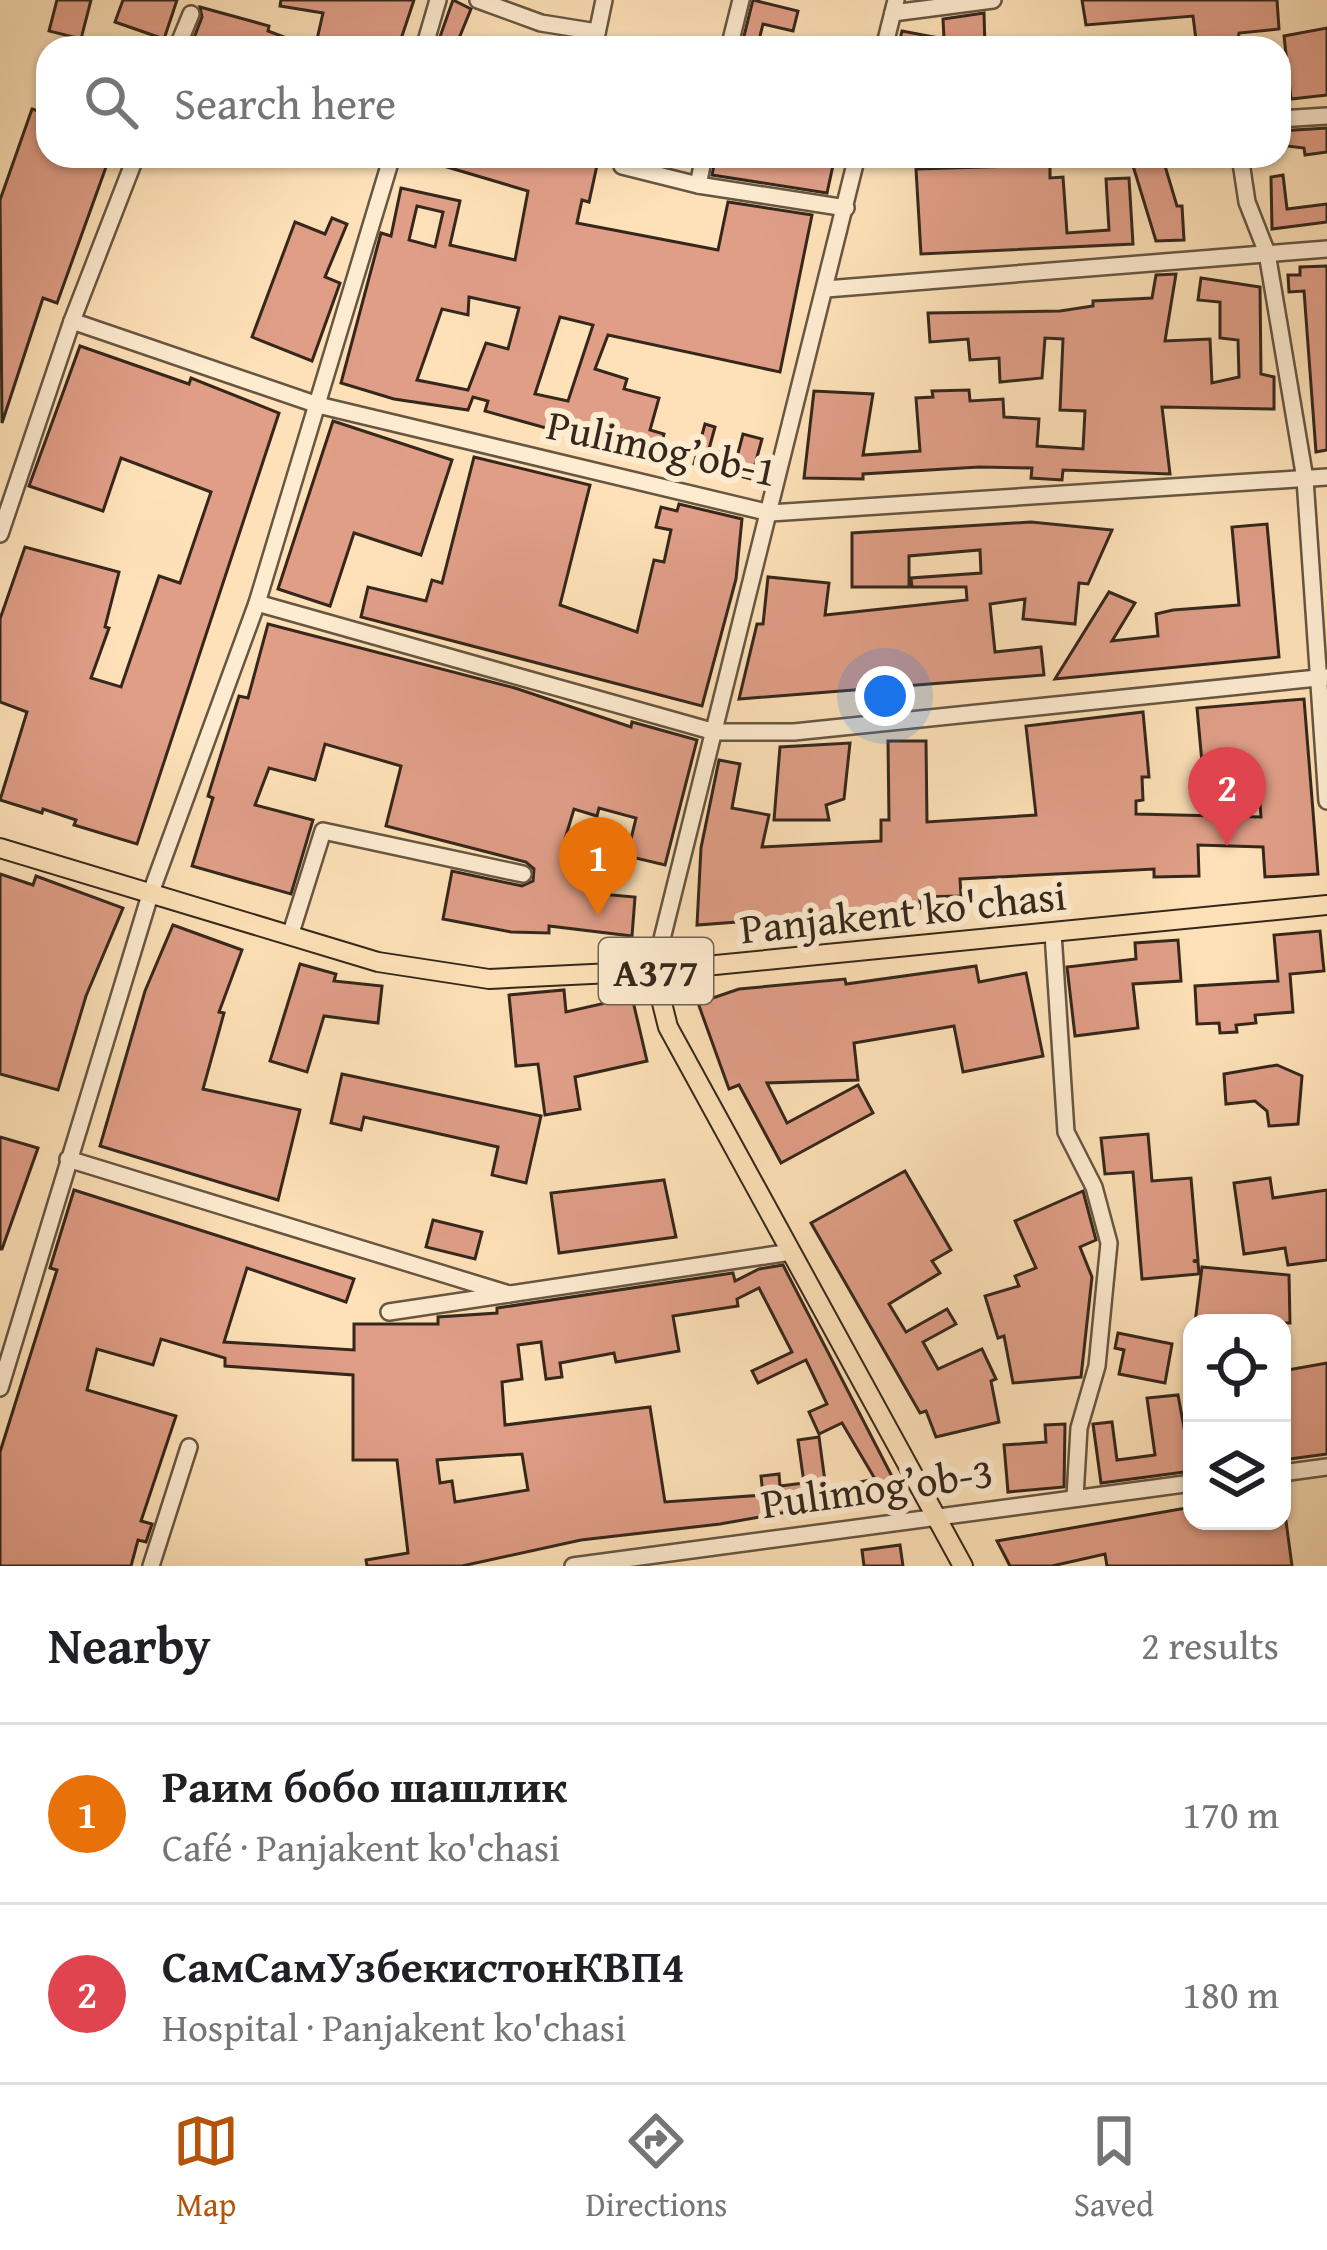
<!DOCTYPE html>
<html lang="en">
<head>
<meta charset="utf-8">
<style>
	:root { --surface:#fff; --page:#f6f6f6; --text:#202124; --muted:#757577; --line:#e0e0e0; --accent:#b45309 }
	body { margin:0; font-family:"Gentium Book Plus",serif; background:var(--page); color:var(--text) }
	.controls { position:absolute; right:36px; bottom:36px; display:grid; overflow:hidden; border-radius:24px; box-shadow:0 3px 9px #0004 }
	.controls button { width:108px; height:108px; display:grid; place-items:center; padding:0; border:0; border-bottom:3px solid var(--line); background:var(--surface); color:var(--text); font:60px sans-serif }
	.you { position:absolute; left:885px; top:696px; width:42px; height:42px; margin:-30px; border:9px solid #fff; border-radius:50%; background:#1a73e8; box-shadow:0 0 0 18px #1a73e833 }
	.badge { display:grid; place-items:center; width:78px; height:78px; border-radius:50%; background:var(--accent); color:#fff; font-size:39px; font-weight:700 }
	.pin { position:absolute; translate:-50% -99px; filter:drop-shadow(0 3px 6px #0008) }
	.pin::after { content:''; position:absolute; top:63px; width:42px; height:36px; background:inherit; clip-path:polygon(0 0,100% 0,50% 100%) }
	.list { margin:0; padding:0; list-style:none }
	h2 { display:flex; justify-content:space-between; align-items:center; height:156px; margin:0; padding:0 48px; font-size:51px }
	h2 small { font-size:39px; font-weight:400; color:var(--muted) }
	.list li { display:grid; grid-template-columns:78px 1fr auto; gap:36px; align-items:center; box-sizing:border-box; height:180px; padding:0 48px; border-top:3px solid var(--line) }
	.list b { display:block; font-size:45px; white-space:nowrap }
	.list p { margin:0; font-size:39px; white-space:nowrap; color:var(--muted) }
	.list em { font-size:39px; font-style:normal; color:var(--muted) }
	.icon { flex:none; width:66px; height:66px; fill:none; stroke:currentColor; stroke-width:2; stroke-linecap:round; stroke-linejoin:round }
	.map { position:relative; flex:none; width:1327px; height:1566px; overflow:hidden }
	.search { position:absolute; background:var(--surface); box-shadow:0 3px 9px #0004; left:36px; right:36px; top:36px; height:132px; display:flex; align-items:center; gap:30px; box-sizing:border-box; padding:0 42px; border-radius:36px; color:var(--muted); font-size:45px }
	.sheet { height:516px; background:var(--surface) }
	nav { display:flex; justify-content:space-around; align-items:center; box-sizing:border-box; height:168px; border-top:3px solid var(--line); background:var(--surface); font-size:33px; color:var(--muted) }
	nav a { display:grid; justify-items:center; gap:6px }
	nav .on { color:var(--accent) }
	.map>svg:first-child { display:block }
</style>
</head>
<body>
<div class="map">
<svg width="1327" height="1566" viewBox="0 0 1327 1566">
	<rect width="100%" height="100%" fill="#fee1b8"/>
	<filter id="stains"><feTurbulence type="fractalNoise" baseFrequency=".00167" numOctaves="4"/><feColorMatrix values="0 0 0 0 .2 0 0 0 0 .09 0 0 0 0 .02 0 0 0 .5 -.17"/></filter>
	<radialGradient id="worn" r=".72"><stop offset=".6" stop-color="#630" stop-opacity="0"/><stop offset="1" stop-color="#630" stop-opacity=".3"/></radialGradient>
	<!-- building -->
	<g fill="#e09e87" stroke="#35271b" stroke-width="3" fill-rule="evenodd">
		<polygon points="57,0 91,0 81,39 49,31"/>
		<polygon points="123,0 177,0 164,39 115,22"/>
		<polygon points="281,0 414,0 398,48 315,48 323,13 280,6"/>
		<polygon points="453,0 471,9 455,48 436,48"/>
		<polygon points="753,0 798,11 793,31 763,24 757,48 741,48"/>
		<polygon points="1082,0 1277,0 1279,29 1239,33 1237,48 1197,48 1193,16 1086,25"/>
		<polygon points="200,7 269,26 268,31 313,48 190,48 202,17"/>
		<polygon points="984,13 985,48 898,48 902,31 944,39 943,19"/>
		<polygon points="1327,28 1327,95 1291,99 1284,36"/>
		<polygon points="32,109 48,114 48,156 110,156 57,303 43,298 2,423 0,200"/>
		<polygon points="1327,128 1327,152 1305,155 1304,148 1279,145 1279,131"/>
		<path d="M410,156H599L589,202L582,200L577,223L718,250L728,202L812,215L780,372L608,335L595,369L627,379L624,389L659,398L650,430L664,434L657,459L485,411L488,401L473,397L468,410L394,399L341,383L381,233L391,236L401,188L460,201L450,245L515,260L528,191ZM417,206L443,212L435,247L409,240ZM469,297L519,308L508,349L486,343L468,390L417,380L442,309L468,315ZM560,317L593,325L568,401L535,394Z"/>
		<polygon points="716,156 835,156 827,193 712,175"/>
		<polygon points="1130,156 1162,156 1177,206 1182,206 1184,240 1156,241"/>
		<polygon points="1050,165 1050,178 1063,177 1067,233 1109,230 1106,179 1129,178 1133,244 921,254 916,169"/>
		<polygon points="1283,175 1287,209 1327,204 1327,222 1272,229 1271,177"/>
		<polygon points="332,218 347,224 325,277 340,283 312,361 252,337 295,222 325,234"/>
		<polygon points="1327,266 1327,450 1316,452 1304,291 1289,292 1288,275 1300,275 1300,267"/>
		<polygon points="1176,274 1165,341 1210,339 1212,383 1239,377 1238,340 1220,338 1220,302 1198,300 1201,278 1260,287 1261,374 1274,377 1274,409 1162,407 1170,474 1063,470 1062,480 1031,478 1032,468 979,467 863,474 863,479 804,478 814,391 873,394 863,455 920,451 916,398 933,397 932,391 969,390 970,401 1003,399 1004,417 1039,419 1037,446 1083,449 1085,411 1060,410 1063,339 1045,338 1042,378 1000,382 999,358 970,360 968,339 930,342 928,313 1060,311 1093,306 1093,301 1152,298 1156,275"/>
		<polygon points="80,346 189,384 191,378 279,413 137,844 74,825 76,820 43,809 42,813 0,800 27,712 0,702 0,619 25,547 119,572 105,627 109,628 91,678 121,687 159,576 180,583 211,492 121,458 103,511 29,486"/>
		<polygon points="333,421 452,460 421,555 354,533 330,606 278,589"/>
		<polygon points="705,424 715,427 709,449 737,457 743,434 762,439 751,479 694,464"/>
		<polygon points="474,457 590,485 560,605 637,632 654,560 664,562 671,530 656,527 661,507 677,511 679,504 742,519 736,579 702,706 361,617 368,587 426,601 432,580 442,583"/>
		<polygon points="1031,522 1112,530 1088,584 1079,583 1075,624 1023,619 1025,599 990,604 995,652 1041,647 1044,675 739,699 757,624 763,624 768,577 829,583 825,615 967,600 966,587 912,587 911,578 981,573 980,550 909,556 909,587 852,587 852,533"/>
		<polygon points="1267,524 1279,657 1055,679 1109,592 1135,603 1112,641 1158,636 1156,614 1173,610 1239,605 1232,527"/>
		<polygon points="268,624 515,688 631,727 632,722 697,740 665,865 627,856 636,818 599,808 597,816 574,809 562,849 609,860 600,894 635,897 632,936 549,926 549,933 511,932 443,919 452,871 522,886 533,881 534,869 526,862 386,826 401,766 325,744 315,780 269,768 255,805 313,820 291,894 192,866 213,798 208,796 239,696 248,698"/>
		<polygon points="1304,699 1318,874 1265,877 1263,847 1198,845 1199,876 1154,877 1154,869 960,879 961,896 920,897 920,908 697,925 701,848 719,760 740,764 732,808 769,815 762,847 881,841 881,820 889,820 888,741 926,741 927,822 1036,815 1026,726 1143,712 1149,777 1142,777 1143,800 1136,801 1136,814 1261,817 1259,791 1205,795 1197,708"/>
		<polygon points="850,743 844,799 826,805 829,820 774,820 780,747"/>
		<polygon points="0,874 33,885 36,876 123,908 86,996 58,1090 0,1074"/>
		<polygon points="173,925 242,950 219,1012 224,1013 203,1089 300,1110 278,1200 100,1146 145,991"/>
		<polygon points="1320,931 1324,971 1290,974 1293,1012 1255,1015 1256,1023 1236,1025 1237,1032 1220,1033 1219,1023 1197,1024 1195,986 1278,981 1274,935"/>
		<polygon points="1178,940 1181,981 1133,984 1138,1028 1075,1036 1067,967 1136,959 1135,943"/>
		<polygon points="300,964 336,974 334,981 382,986 378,1023 324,1016 307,1072 270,1061"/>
		<polygon points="976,966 979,982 1026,973 1043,1056 963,1072 954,1026 854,1043 858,1080 767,1083 787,1123 858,1085 873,1113 781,1163 739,1085 729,1089 698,1003 739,989 845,979 846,984"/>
		<polygon points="564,990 566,1012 632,997 647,1061 575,1077 580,1109 545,1115 538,1064 516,1066 509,995"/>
		<polygon points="1277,1065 1302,1076 1298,1124 1269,1126 1267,1111 1255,1101 1226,1104 1224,1074"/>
		<polygon points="342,1074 541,1116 526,1183 492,1175 498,1147 364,1117 361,1130 331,1123"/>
		<polygon points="1148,1134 1152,1181 1191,1178 1198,1260 1193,1261 1198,1262 1199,1274 1142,1279 1133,1172 1105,1174 1101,1138"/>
		<polygon points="0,1137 38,1148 2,1249 0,1249"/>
		<polygon points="905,1171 951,1250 932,1261 940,1273 889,1304 906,1332 947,1309 956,1324 923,1342 938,1369 982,1349 996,1379 991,1381 999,1422 936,1437 926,1411 920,1413 811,1223"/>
		<polygon points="1270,1178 1273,1198 1327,1190 1327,1260 1288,1265 1285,1248 1244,1254 1234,1183"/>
		<polygon points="664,1180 676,1237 559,1253 551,1193"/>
		<path d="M74,1190L354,1279L346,1302L247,1268L224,1342L354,1350V1324H438V1317L497,1313V1308L733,1273L735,1281L759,1269L783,1265L900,1492L720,1524L581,1540L462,1566H367L366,1560L408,1553L397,1460H353V1375L225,1366V1358L161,1339L153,1365L97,1349L87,1390L176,1416L141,1521L152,1524L146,1542L138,1540L131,1566H0V1452L57,1270L50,1268ZM759,1288L792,1352L752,1371L758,1383L806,1360L827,1404L809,1412L819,1434L842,1423L875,1479L826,1489L819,1437L798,1440L804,1483L780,1486L779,1474L761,1476L763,1495L665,1502L650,1407L505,1425L502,1382L522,1379L518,1345L541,1342L546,1379L562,1377L560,1363L614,1353L616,1362L679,1351L673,1316L738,1306L737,1299ZM522,1454L528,1490L455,1502L452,1481L440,1483L437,1460Z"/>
		<polygon points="1083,1191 1096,1240 1080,1247 1092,1277 1081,1377 1013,1383 1004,1336 998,1338 985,1296 1019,1286 1015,1276 1036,1268 1015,1221"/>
		<polygon points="433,1220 482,1232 475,1259 426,1247"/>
		<polygon points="1202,1267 1289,1275 1290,1323 1195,1323"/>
		<polygon points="1118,1333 1172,1344 1165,1383 1119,1374 1124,1350 1115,1348"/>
		<polygon points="1327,1363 1327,1454 1282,1460 1282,1371"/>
		<polygon points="1178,1395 1192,1471 1101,1483 1093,1424 1112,1422 1117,1460 1155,1455 1147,1398"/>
		<polygon points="1065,1424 1064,1487 1008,1492 1004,1445 1046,1442 1045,1425"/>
		<polygon points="1192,1507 1192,1521 1286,1521 1292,1566 1107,1566 1105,1554 1052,1566 1010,1566 997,1541"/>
		<polygon points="900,1545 903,1566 864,1566 862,1550"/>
	</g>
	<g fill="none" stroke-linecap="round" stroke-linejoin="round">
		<!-- minor casing -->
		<g stroke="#675642" stroke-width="20">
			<g id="minor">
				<polyline points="478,0 541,23 597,32"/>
				<polyline points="893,13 993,0"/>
				<polyline points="177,48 191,14"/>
				<polyline points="424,48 438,0"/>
				<polyline points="594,48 604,0"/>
				<polyline points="729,48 741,0"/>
				<polyline points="884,48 896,0"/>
				<polyline points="1279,119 1327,116"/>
				<polyline points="1240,156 1247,202 1267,253 1305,479 1327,801"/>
				<polyline points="622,166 698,185 846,208"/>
				<polyline points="698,185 704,156"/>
				<polyline points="826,289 1327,249"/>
				<polyline points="72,321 318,405 770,513 1327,477"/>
				<polyline points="0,534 72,321 136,156"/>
				<polyline points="257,603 715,732 794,732 1327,677"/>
				<polyline points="1053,933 1066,1132 1094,1187 1109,1243 1097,1366 1079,1428 1075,1497"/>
				<polyline points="290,936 323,831 523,874"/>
				<polyline points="654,971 857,156"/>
				<polyline points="68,1159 509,1294"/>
				<polyline points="389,1312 791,1252"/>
				<polyline points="0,1388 150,895 257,603 392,156"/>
				<polyline points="1282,1473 1327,1467"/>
				<polyline points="151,1566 189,1447"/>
				<polyline points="573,1566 1192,1483"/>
			</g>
		</g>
		<!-- major casing -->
		<g stroke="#35271b" stroke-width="22">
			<g id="major">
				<polyline points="0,848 378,962 489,979 654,971 1327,905"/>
				<polyline points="654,971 668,1027 963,1566"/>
			</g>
		</g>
		<!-- minor -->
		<use href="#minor" stroke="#feecd1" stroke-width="15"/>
		<!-- major -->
		<use href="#major" stroke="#fee1b8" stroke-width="18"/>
	</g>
	<g text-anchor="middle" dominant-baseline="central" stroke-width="12" stroke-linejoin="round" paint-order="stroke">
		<!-- shield labels -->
		<rect fill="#feecd1" stroke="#716252" stroke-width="3" x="599" y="938" width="114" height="66" rx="9"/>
		<g font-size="39" font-weight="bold" fill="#35271b">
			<text x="656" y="971">A377</text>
		</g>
		<!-- street labels -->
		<g font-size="42" fill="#35271b" stroke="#feecd1">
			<text transform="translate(662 447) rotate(12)">Pulimog’ob-1</text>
			<text transform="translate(903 911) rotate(-6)">Panjakent ko'chasi</text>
			<text transform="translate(877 1487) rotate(-8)">Pulimog’ob-3</text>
		</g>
	</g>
	<rect width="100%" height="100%" filter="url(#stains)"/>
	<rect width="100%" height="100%" fill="url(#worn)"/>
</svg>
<div class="controls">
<button><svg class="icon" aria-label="locate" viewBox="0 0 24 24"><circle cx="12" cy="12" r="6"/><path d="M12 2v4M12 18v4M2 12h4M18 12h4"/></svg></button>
<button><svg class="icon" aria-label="layers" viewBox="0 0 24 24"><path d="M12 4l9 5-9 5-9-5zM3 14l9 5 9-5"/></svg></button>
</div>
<div class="you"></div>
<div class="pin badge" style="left:598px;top:916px;background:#e8710a">1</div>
<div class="pin badge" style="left:1227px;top:846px;background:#e0444e">2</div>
<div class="search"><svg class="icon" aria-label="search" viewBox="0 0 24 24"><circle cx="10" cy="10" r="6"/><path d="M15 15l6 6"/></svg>Search here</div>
</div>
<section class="sheet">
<h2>Nearby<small>2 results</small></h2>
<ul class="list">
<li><span class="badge" style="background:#e8710a">1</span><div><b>Раим бобо шашлик</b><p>Café · Panjakent ko'chasi</p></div><em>170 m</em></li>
<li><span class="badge" style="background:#e0444e">2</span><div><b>СамСамУзбекистонКВП4</b><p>Hospital · Panjakent ko'chasi</p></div><em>180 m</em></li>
</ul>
</section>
<nav>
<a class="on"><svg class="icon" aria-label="map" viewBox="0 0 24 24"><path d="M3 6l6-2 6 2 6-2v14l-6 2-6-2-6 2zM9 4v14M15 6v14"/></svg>Map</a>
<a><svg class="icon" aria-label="directions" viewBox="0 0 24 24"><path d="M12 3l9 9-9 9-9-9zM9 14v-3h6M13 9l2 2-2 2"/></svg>Directions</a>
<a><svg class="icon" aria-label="saved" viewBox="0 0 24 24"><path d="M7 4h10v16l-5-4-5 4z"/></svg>Saved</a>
</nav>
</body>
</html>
